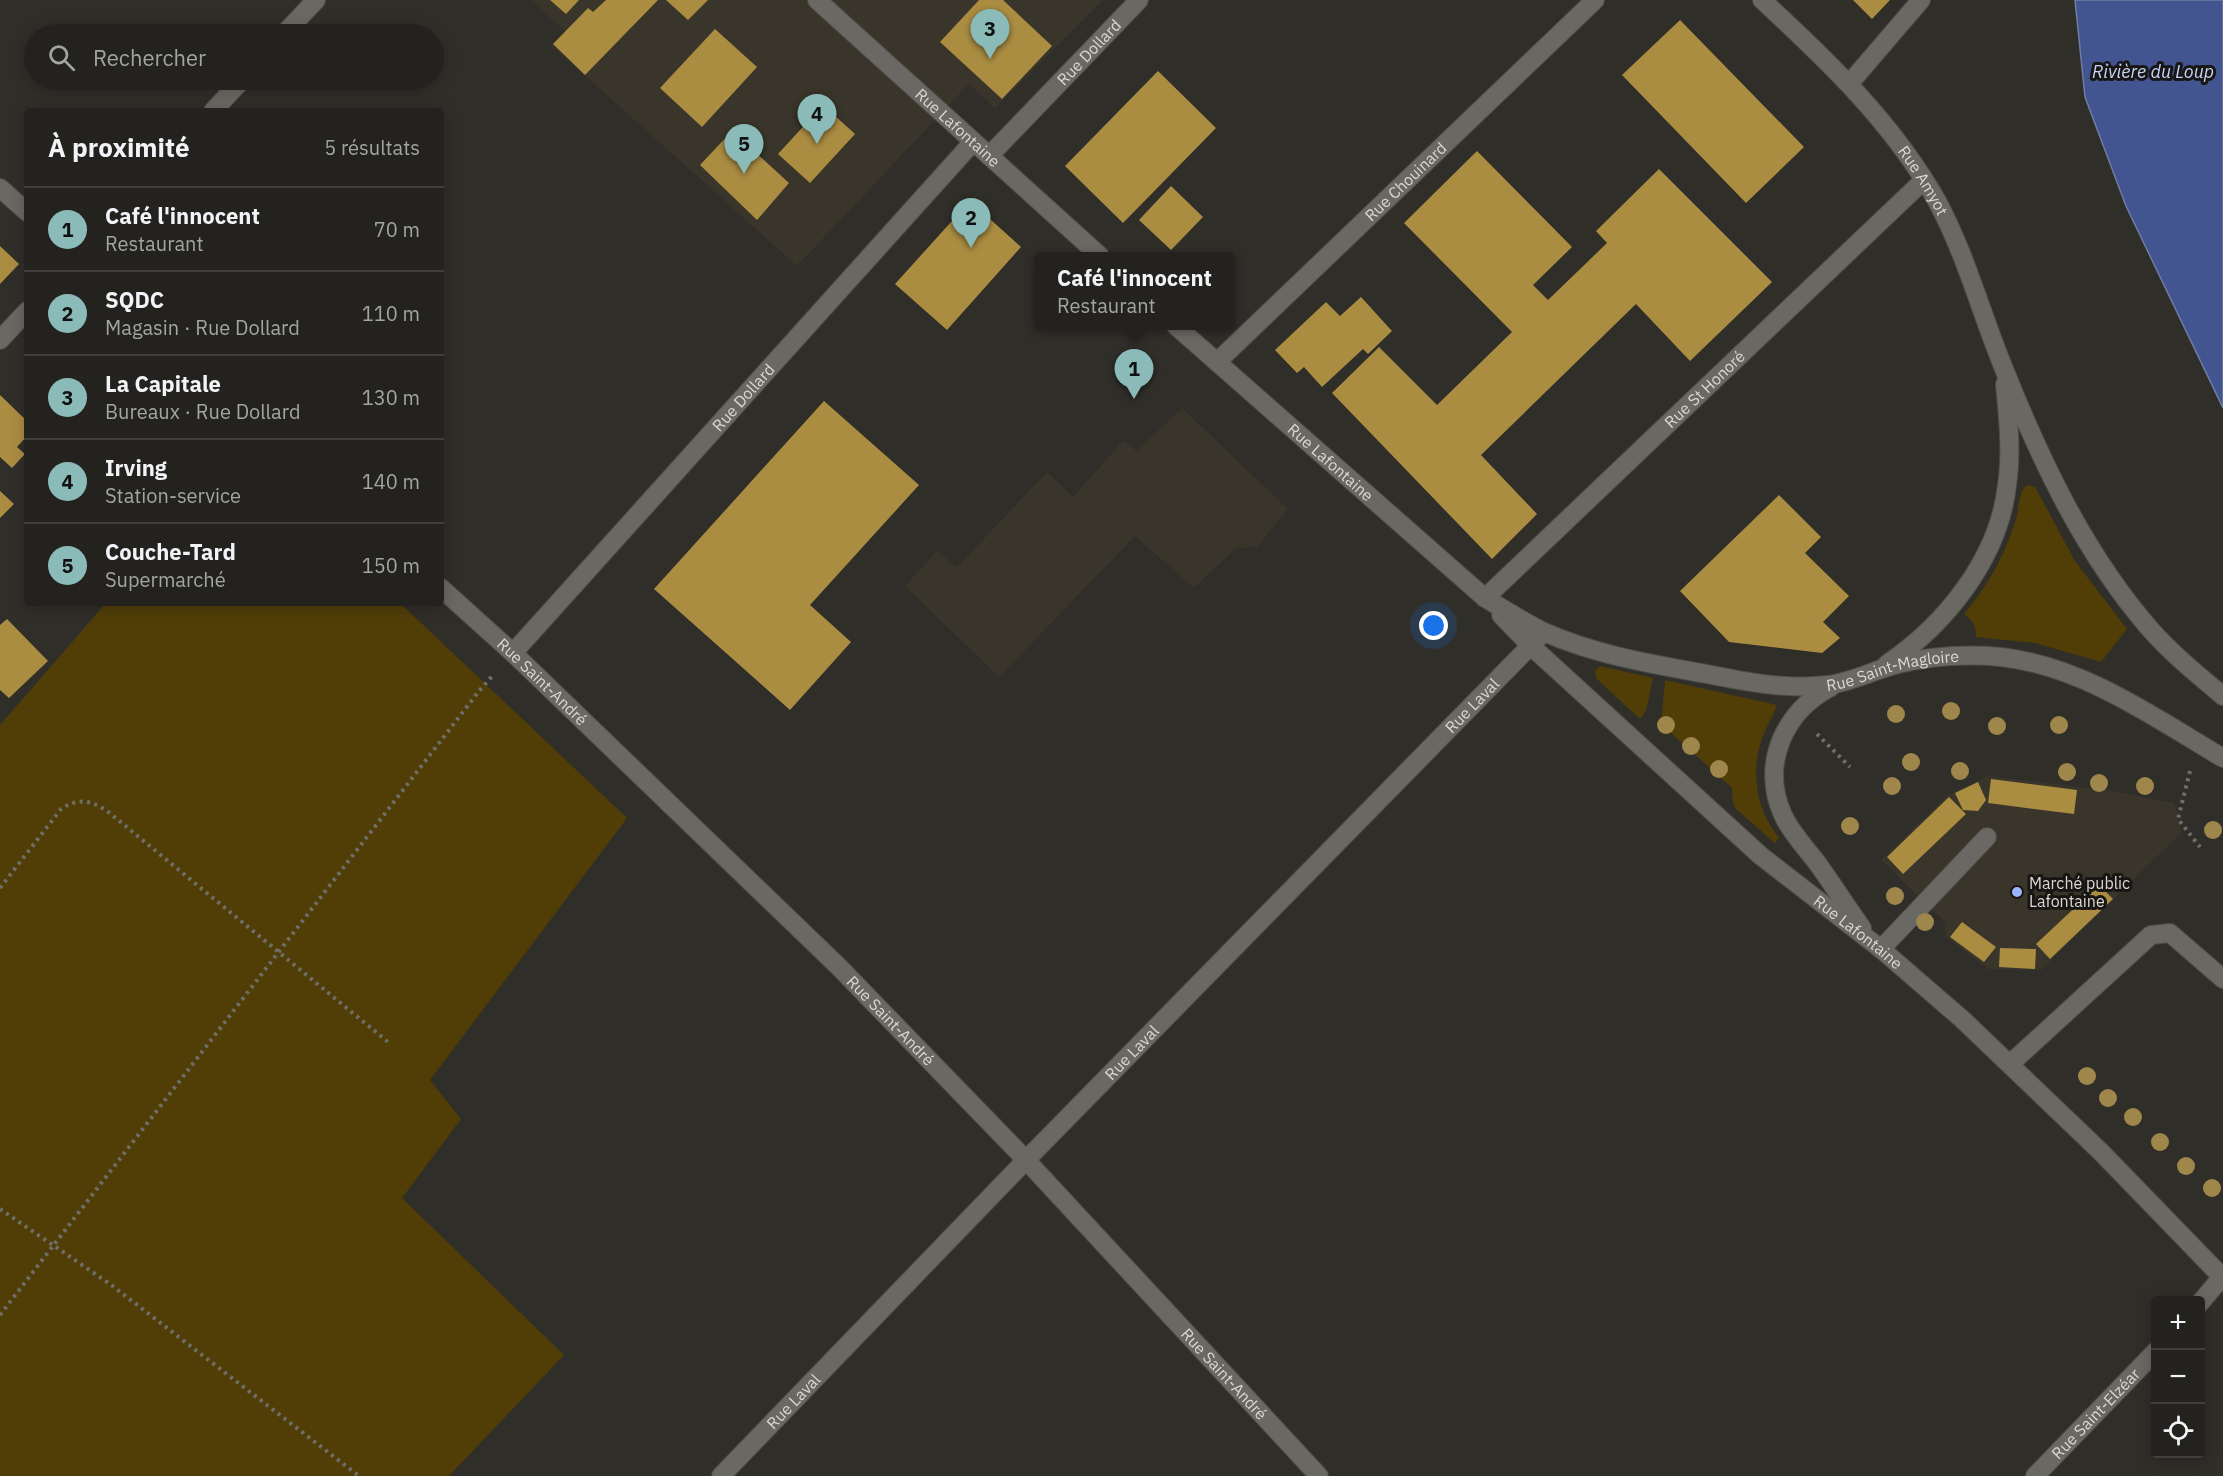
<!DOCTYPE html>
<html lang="fr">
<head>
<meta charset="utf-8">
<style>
	:root { --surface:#24221f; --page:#302f2c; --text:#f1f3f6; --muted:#a3a4a4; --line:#413f3d; --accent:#8bbbb9 }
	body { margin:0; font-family:"IBM Plex Sans",sans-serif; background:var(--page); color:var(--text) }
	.controls { position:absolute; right:18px; bottom:18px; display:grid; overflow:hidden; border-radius:6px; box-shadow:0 3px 15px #0003 }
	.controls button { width:54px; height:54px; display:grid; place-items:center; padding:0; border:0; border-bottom:2px solid var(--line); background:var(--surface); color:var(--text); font:30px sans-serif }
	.you { position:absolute; left:1434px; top:626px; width:21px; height:21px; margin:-15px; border:4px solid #fff; border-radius:50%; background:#1a73e8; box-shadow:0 0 0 9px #1a73e833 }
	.badge { display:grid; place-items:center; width:39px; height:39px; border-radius:50%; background:var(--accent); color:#111; font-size:20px; font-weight:700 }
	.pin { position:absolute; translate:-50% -50px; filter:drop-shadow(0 2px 3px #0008) }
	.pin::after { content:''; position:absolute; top:32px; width:21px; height:18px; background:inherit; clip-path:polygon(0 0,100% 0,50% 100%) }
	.popup { position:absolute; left:1034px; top:252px; width:201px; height:78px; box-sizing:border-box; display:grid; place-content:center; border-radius:6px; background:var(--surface); filter:drop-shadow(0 2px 4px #0005); font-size:20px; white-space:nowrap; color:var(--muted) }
	.popup b { font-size:22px; color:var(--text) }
	.popup::after { content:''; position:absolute; left:50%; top:100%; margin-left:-12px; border:12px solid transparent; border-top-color:var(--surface) }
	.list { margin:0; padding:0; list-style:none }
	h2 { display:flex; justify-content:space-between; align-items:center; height:78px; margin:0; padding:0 24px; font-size:26px }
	h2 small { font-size:20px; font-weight:400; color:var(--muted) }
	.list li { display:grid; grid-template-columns:39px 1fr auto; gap:18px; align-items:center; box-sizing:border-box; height:84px; padding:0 24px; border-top:2px solid var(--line) }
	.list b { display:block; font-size:22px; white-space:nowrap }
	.list p { margin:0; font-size:20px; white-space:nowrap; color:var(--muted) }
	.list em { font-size:20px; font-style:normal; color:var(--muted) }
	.icon { flex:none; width:33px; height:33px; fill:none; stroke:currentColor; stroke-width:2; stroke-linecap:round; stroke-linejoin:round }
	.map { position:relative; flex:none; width:2223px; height:1476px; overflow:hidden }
	.search { position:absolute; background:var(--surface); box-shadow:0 3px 15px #0003; left:24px; top:24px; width:420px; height:66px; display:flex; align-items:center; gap:15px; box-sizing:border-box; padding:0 21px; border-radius:33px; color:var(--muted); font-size:22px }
	.panel { position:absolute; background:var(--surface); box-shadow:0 3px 15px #0003; left:24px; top:108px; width:420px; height:498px; border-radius:6px }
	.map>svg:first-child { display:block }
</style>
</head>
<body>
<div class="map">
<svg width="2223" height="1476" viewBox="0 0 2223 1476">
	<rect width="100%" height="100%" fill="#302e29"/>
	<!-- built -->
	<g fill="#39352a">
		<polygon points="531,0 1103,0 995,108 969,84 797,266 552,46 566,32"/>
		<polygon points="1182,408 1288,509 1257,547 1236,548 1194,588 1135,536 999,677 905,586 937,551 957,567 1047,472 1073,497 1123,441 1137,451"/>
		<polygon points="1988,776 2112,791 2174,803 2182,832 2041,970 1988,969 1945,936 1946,923 1881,860 1948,795"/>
	</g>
	<!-- green -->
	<g fill="#513e07">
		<path d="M2028,485L2035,487L2075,561L2127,629L2101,662L2035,643L1976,637C1976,626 1973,620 1964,614C1988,586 2005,555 2016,519C2019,509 2018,490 2028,485Z"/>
		<polygon points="106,603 400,603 627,818 430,1080 461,1119 402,1198 564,1355 449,1476 0,1476 0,725"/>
		<polygon points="1600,666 1653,678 1646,711 1640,719 1596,678 1595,671"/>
		<path d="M1665,680L1777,705C1774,714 1769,722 1765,731C1749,767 1755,808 1779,838L1775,843L1736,809L1733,803L1732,788L1661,724Z"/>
	</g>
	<!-- water -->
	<polygon fill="#435591" stroke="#707ca5" stroke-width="1.5" points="2075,0 2223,0 2223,408 2126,206 2085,97"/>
	<!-- building -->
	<g fill="#ab8d42">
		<polygon points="550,0 579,0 566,14"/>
		<polygon points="606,0 658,0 585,75 553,44 588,8 593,12"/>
		<polygon points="666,0 708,0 688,20"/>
		<polygon points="979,0 1003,0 1052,46 1002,99 940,42"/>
		<polygon points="1853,0 1890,0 1872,19"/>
		<polygon points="1680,20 1804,147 1746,203 1622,75"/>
		<polygon points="715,29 757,67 702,127 660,88"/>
		<polygon points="1158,71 1216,128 1123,223 1065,166"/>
		<polygon points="823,105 855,134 810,183 778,154"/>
		<polygon points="732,131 789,183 757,220 700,165"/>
		<polygon points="1477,151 1572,247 1533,285 1548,300 1607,243 1596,231 1659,169 1772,282 1690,361 1636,304 1481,455 1537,514 1492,559 1332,393 1379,347 1437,405 1512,332 1404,223"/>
		<polygon points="1171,186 1203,217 1171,250 1139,220"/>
		<polygon points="970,201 1021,247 947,330 895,284"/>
		<polygon points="0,246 19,264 0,284"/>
		<polygon points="1361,297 1392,331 1368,354 1363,349 1322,387 1304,367 1297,373 1275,350 1326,302 1340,316"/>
		<polygon points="0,395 27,421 27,436 17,447 25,454 12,468 0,457"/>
		<polygon points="824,401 919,485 810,605 851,642 790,710 654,589"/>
		<polygon points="0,491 14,504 0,518"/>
		<polygon points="1779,495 1821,537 1805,553 1849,596 1823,622 1840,638 1822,653 1729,642 1680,591"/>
		<polygon points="7,619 48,661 9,698 0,690 0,625"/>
		<polygon points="1991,779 2077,790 2074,814 1988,803"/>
		<polygon points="1978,782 1986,800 1978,811 1963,810 1955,793"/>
		<polygon points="1949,797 1966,814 1903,874 1887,857"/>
		<polygon points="2099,885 2113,899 2050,959 2036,944"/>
		<polygon points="1962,922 1996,947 1984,962 1950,937"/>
		<polygon points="2000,948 2036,949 2035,969 1999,967"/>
	</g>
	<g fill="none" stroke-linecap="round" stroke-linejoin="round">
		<!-- lane casing -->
		<g stroke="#4e4c48" stroke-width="20">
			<g id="lane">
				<polyline points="1849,84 1921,0"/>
				<polyline points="1881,949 1987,837"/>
				<polyline points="2010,1064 2151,935 2170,933 2223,979"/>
			</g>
		</g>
		<!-- street casing -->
		<g stroke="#4e4c48" stroke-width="20">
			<g id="street">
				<path id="s1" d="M989,156L1139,0"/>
				<polyline points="0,188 27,212"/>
				<path id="s2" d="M1217,362L1595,0"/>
				<path id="s3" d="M441,588L513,653L840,968L1026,1160L1319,1476"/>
				<path id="s4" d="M1485,598L1924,180"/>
				<path id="s5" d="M513,653L973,142"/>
				<polyline points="2200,1303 2222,1277"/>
				<path id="s6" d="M721,1476L1026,1160L1541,635"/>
				<path id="s7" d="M2035,1476L2156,1351"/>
			</g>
		</g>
		<!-- secondary casing -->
		<g stroke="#4e4c48" stroke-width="20">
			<g id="secondary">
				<path id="s8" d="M817,0L1100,256"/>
				<path id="s9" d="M1762,0C1827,60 1893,123 1937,201C1966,255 1981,313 2004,369C2041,461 2084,553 2150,629C2172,654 2198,675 2223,696"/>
				<polyline points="284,34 316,0"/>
				<polyline points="213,111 242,80"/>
				<path id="s10" d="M1176,326L1485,598C1505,610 1524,622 1544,632C1596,655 1652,664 1707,674C1746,682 1788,690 1828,685C1852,682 1874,670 1898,664C1931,656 1967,654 2001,657C2083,666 2155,718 2223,758"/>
				<polyline points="0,340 27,311"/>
				<path id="s11" d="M1501,615L1531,646L1761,856L1881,949L1962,1019L2101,1152L2223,1278"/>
				<path d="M1887,664C1946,624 1999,558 2007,485C2012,451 2008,417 2005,384"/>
				<path d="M1831,687C1784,711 1760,765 1783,815C1791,833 1806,848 1818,864C1833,885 1847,907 1862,928"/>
			</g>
		</g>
		<!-- path -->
		<g stroke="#6f6e69" stroke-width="4" stroke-dasharray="3 4.5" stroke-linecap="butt">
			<polyline points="1817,734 1850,767"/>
			<polyline points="2190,771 2178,819 2200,847"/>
			<path d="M0,888L61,809C78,798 89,800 106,810L388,1042"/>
			<polyline points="0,1209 110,1284 359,1476"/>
			<polyline points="0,1315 479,691 494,674"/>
		</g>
		<!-- lane -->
		<use href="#lane" stroke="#6a6863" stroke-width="18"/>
		<!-- street -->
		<use href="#street" stroke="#6a6863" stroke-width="18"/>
		<!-- secondary -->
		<use href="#secondary" stroke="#6a6863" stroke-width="18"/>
	</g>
	<!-- trees -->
	<g fill="#9f874c">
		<circle cx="1951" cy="711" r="9"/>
		<circle cx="1896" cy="714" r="9"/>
		<circle cx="1666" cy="725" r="9"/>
		<circle cx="2059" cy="725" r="9"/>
		<circle cx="1997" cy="726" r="9"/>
		<circle cx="1691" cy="746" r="9"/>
		<circle cx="1911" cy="762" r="9"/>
		<circle cx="1719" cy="769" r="9"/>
		<circle cx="1960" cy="771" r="9"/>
		<circle cx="2067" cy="772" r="9"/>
		<circle cx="2099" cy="783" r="9"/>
		<circle cx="1892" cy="786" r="9"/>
		<circle cx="2145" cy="786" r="9"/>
		<circle cx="1850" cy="826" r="9"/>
		<circle cx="2213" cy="830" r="9"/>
		<circle cx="1895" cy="896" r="9"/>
		<circle cx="1925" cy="922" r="9"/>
		<circle cx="2087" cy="1076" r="9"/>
		<circle cx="2108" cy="1098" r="9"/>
		<circle cx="2133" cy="1117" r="9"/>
		<circle cx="2160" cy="1142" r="9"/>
		<circle cx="2186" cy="1166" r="9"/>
		<circle cx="2212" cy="1188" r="9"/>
	</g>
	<!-- markers -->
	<circle fill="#9db4fd" stroke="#171614" stroke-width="2" cx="2017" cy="892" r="6"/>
	<g text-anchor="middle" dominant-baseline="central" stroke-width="6" stroke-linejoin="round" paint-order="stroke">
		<!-- street labels -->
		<g font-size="16" fill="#d9d8d4" stroke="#171614">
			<text stroke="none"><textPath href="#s1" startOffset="144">Rue Dollard</textPath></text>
			<text stroke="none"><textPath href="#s8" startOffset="190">Rue Lafontaine</textPath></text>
			<text stroke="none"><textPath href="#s2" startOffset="261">Rue Chouinard</textPath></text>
			<text stroke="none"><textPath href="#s9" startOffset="243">Rue Amyot</textPath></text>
			<text stroke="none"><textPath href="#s4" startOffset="303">Rue St Honoré</textPath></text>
			<text stroke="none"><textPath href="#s5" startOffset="344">Rue Dollard</textPath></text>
			<text stroke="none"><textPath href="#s10" startOffset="206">Rue Lafontaine</textPath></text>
			<text stroke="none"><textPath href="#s10" startOffset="837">Rue Saint-Magloire</textPath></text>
			<text stroke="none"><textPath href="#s3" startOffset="138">Rue Saint-André</textPath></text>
			<text stroke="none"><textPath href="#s6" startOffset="1076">Rue Laval</textPath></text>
			<text stroke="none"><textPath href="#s11" startOffset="478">Rue Lafontaine</textPath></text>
			<text stroke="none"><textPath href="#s3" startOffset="624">Rue Saint-André</textPath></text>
			<text stroke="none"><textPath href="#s6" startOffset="590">Rue Laval</textPath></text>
			<text stroke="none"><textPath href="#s3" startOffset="1110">Rue Saint-André</textPath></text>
			<text stroke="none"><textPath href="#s6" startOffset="104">Rue Laval</textPath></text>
			<text stroke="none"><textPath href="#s7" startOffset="87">Rue Saint-Elzéar</textPath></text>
		</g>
		<!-- poi labels -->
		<g font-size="16" fill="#d9d8d4" stroke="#171614" text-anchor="start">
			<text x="2029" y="883">Marché public<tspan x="2029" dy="18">Lafontaine</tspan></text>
		</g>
		<!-- water labels -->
		<g font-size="18" font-style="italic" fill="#c7d4f8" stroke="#171614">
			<text x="2153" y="71">Rivière du Loup</text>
		</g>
	</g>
</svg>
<div class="controls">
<button>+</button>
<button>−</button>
<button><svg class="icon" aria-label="locate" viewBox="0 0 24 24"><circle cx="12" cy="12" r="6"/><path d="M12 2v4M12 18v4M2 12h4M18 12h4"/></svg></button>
</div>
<div class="you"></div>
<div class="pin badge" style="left:1134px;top:399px">1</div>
<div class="popup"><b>Café l'innocent</b>Restaurant</div>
<div class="pin badge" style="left:971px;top:248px">2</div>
<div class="pin badge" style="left:990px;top:59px">3</div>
<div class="pin badge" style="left:817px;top:144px">4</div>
<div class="pin badge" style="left:744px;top:174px">5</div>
<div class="search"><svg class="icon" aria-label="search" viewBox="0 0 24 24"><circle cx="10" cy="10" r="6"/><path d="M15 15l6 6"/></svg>Rechercher</div>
<section class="panel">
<h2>À proximité<small>5 résultats</small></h2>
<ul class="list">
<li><span class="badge">1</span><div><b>Café l'innocent</b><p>Restaurant</p></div><em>70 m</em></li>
<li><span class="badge">2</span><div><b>SQDC</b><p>Magasin · Rue Dollard</p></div><em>110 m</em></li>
<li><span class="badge">3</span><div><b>La Capitale</b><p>Bureaux · Rue Dollard</p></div><em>130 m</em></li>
<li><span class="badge">4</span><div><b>Irving</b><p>Station-service</p></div><em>140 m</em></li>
<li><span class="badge">5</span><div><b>Couche-Tard</b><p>Supermarché</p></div><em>150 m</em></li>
</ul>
</section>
</div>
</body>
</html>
